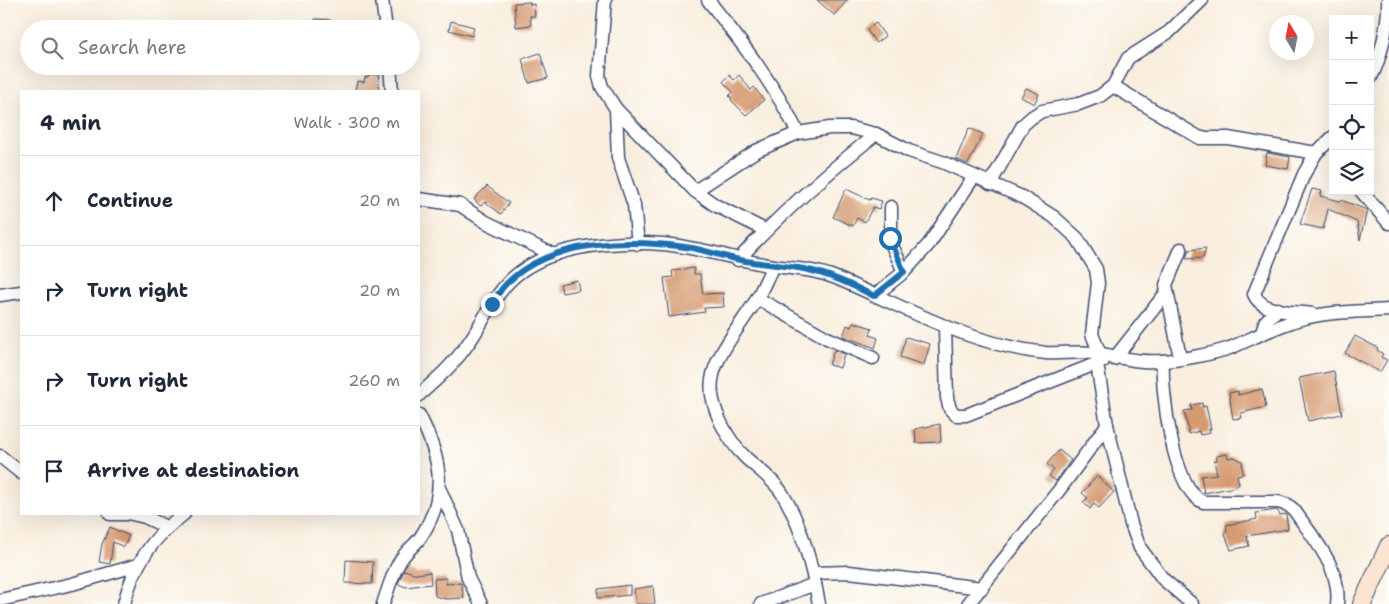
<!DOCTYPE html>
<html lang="en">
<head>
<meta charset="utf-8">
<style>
	:root { --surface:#fff; --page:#f2f2f3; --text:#1f2937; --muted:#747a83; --line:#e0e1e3 }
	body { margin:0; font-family:"Shantell Sans",sans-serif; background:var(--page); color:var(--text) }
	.controls { position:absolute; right:15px; top:15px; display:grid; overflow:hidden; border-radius:0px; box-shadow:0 5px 20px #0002 }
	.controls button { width:45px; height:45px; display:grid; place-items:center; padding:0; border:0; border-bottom:1px solid var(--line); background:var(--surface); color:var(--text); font:25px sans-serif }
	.compass { position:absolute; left:1269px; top:15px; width:45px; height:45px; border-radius:50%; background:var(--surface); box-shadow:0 5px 20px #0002; rotate:350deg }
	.stop { position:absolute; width:15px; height:15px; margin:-11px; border:4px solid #1f6fb2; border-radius:50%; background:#fff }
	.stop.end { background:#1f6fb2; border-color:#fff; box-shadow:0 1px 5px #0008 }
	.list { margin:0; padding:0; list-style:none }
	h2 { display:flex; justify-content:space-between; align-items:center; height:65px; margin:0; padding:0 20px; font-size:21px }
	h2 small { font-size:16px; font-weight:400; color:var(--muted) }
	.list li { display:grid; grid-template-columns:32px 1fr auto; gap:15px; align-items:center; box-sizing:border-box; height:90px; padding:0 20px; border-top:1px solid var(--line) }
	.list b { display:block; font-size:19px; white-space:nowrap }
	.list em { font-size:16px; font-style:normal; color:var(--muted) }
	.icon { flex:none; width:28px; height:28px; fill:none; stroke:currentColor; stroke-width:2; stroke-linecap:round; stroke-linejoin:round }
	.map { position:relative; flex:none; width:1389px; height:604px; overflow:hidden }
	.search { position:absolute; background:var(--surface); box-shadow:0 5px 20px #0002; left:20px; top:20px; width:400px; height:55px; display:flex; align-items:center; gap:12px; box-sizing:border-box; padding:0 18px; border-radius:28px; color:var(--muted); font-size:19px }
	.panel { position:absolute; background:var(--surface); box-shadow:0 5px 20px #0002; left:20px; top:90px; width:400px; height:425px; border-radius:0px }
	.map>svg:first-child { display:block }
</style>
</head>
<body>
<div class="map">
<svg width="1389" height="604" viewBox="0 0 1389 604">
	<rect width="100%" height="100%" fill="#fdfcf7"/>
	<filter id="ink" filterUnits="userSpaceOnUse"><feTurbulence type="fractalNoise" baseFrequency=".02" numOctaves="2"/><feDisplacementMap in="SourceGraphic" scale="10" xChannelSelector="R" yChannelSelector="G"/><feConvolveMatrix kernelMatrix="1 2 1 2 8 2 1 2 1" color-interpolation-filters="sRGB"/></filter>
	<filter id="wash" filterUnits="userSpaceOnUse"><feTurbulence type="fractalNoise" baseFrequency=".0096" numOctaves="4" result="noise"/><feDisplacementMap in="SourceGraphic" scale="20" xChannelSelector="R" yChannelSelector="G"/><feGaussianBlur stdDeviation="1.12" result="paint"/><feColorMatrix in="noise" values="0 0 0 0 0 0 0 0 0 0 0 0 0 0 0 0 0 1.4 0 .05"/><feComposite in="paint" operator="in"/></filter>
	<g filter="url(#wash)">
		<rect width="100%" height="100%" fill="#f9eede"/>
		<g id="blocks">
			<!-- building -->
			<g fill="#d69a71">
				<polygon points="817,0 848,0 834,15"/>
				<polygon points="530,2 530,5 534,4 535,16 530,16 531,25 516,27 514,3"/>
				<polygon points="315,19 331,20 331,29 314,29"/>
				<polygon points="451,21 474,27 472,36 449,30"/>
				<polygon points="876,23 885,36 876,43 867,30"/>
				<polygon points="540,53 548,78 529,83 522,59"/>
				<polygon points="369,74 380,75 378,91 355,91 357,81 364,82 365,77 368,77"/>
				<polygon points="729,75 734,80 739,75 751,90 754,87 764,100 746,115 731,100 732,99 729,96 733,92 723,82"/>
				<polygon points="1026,88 1039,94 1034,104 1021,97"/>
				<polygon points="969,128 983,134 968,164 956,159"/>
				<polygon points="1267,153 1290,157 1288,169 1265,165"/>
				<polygon points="487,186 509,203 501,214 485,202 480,206 474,199"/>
				<polygon points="846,189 870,200 871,198 882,201 879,209 873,207 865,222 857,218 853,226 833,217"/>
				<polygon points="1312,189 1322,191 1320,196 1340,201 1341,200 1367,210 1360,240 1357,222 1328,209 1323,229 1300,224"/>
				<polygon points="1206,248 1203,258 1186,259 1189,250"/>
				<polygon points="694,268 694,274 700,274 703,294 723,293 724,307 704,308 705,312 669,317 664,278 673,277 672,271"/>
				<polygon points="577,280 579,290 562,293 560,284"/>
				<polygon points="853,322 872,328 870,335 878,338 875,348 843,336 847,325 851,327"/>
				<polygon points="1355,336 1378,348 1377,350 1383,354 1381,357 1387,360 1380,372 1345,353"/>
				<polygon points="906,337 930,344 924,365 900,357"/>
				<polygon points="834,350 844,354 840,368 829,365"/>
				<polygon points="1334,371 1342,414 1308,421 1299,378"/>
				<polygon points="1262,389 1266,407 1241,413 1242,418 1233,419 1229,393 1238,391 1238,395"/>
				<polygon points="1202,403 1203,407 1206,406 1211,429 1209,429 1210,433 1200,435 1199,431 1189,434 1184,411 1192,410 1191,405"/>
				<polygon points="940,424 941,442 916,443 915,429"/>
				<polygon points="1059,450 1071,460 1056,481 1049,476 1054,470 1047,464"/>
				<polygon points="1227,454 1228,458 1234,457 1242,461 1243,474 1237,475 1239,484 1235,487 1204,493 1201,476 1217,474 1214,461 1217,460 1216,456"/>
				<polygon points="1097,476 1114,492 1099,508 1094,504 1090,509 1083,502 1088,498 1082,493"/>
				<polygon points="1277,510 1280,515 1286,514 1288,529 1247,536 1249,546 1231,550 1224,532 1227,532 1226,525 1257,519 1256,513"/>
				<polygon points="110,527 129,536 124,547 113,542 110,564 99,562 102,544"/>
				<polygon points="346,560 373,562 372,584 345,583"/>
				<polygon points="404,570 417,574 430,572 431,584 406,587 398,584"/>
				<polygon points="446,578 446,584 461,583 464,598 446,599 435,596 434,579"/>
				<polygon points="630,585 630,595 598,598 598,589"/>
				<polygon points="653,586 655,604 636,604 634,589"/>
			</g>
		</g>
	</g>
	<g filter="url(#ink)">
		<use href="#blocks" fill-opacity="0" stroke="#3c4c71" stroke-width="1"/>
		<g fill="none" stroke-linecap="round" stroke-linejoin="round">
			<!-- street casing -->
			<g stroke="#3c4c71" stroke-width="15">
				<g id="street">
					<polyline points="382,0 386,29"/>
					<polyline points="605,0 599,76 602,87 616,109 618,158 634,205 638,244"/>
					<path d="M708,0C742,43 774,84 798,133"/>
					<polyline points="390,66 392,91"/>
					<path d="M1370,79C1381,60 1389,21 1388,0"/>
					<polyline points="1113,86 1200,138 1228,138 1316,153"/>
					<polyline points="616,109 695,191 715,205 765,230"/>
					<polyline points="990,184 1023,125 1032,117 1042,111 1079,104 1100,96 1113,86 1128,58 1169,32 1202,0"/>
					<polyline points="695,191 756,151 798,133 830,128 851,128 876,134 909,151 942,162 1022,197 1054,217 1077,238 1096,269 1098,283 1092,334 1100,354"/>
					<polyline points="1361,191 1389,223"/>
					<polyline points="419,199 460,205 486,222 554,255"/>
					<polyline points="891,207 891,243 904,272"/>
					<path d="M738,260C780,214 827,173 876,134"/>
					<path d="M773,266C768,276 763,287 758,297C745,320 715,354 712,380C708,406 728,441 746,458C758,469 773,479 782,493C802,525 812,566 819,604"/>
					<polyline points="0,295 21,292"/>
					<polyline points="874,296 904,272 929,244 973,178"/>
					<polyline points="757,298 827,338 873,358"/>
					<path d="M1312,314C1294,311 1262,314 1254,294L1304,174L1316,153L1333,137"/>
					<polyline points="945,328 947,398 950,409 956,415 966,415 1103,361"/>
					<polyline points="1262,333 1265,322 1278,309"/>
					<polyline points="1180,358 1166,285 1181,249"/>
					<polyline points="1114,359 1166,293"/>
					<path d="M1163,361C1161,391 1173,490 1203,502H1278L1288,505L1294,510C1313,538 1342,569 1337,604"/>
					<polyline points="1097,364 1107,425 1131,524 1140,548 1163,579 1192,604"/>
					<path d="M419,395C436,380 454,364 467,345C485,321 494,291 520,272C563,240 644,238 695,249C718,253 740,260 763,264C787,269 812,268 836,278C905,307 969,345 1046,353C1061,354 1078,351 1094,353C1118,356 1136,363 1162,361C1181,360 1212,354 1230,348C1251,339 1272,328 1294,321C1323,311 1358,312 1389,310"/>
					<polyline points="0,456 21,473"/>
					<polyline points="440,490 458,530 468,578 481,604"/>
					<polyline points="110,514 126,514"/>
					<polyline points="132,514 145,517 166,527"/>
					<polyline points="813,573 849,572 982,588"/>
					<polyline points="0,600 72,584 138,565"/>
					<path d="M124,604C133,566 153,536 184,514"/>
					<path d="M383,604C388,590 392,574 400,561C405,552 414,546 420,538C449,495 441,458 419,415"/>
					<polyline points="761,604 815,584"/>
					<polyline points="968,604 1060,489 1107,425"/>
				</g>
			</g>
			<!-- secondary casing -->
			<g stroke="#3c4c71" stroke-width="20">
				<polyline id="secondary" points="1362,604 1389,546"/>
			</g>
			<!-- street -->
			<use href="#street" stroke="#fff" stroke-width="12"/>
			<!-- secondary -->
			<use href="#secondary" stroke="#fde4d0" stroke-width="18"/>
		</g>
	</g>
	<g fill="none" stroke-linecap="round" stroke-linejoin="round" filter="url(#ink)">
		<!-- route -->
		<path stroke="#1f6fb2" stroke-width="6" d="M492,304C496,297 501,289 507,283C553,238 632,239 692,248C708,251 724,257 740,260C761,264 783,265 804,269C829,274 852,285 874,296L904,272L890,238"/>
	</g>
</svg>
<div class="controls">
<button>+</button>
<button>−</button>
<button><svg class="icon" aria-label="locate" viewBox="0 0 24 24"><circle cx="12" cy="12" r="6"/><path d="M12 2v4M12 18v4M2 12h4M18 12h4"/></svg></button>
<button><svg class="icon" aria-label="layers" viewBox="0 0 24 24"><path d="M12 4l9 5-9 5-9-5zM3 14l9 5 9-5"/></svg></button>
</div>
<svg class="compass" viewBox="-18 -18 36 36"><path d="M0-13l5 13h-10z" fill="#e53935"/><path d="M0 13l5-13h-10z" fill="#747a83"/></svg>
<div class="stop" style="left:890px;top:238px"></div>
<div class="stop end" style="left:492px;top:304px"></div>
<div class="search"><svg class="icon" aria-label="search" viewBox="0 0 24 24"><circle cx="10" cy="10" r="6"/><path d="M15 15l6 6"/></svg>Search here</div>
<section class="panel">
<h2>4 min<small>Walk · 300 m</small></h2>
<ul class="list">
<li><svg class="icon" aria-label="ahead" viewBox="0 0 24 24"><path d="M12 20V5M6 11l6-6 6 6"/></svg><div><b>Continue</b></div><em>20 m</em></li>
<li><svg class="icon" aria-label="right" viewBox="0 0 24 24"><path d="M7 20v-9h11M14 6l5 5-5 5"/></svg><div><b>Turn right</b></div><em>20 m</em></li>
<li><svg class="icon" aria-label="right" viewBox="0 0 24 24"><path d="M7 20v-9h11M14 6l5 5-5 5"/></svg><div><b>Turn right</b></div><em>260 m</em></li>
<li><svg class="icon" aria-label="arrive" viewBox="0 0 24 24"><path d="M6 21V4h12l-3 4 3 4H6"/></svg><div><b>Arrive at destination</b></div></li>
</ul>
</section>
</div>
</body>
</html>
